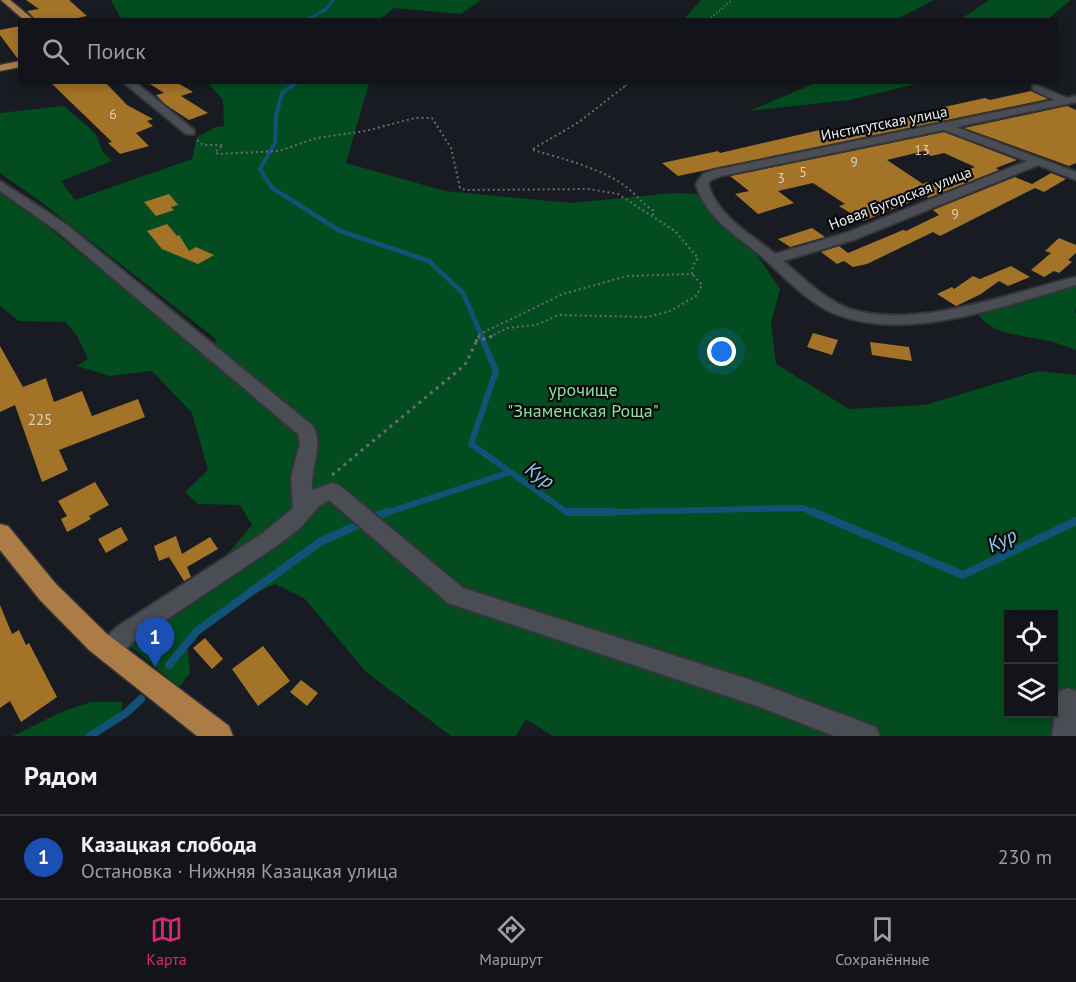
<!DOCTYPE html>
<html lang="ru">
<head>
<meta charset="utf-8">
<style>
	:root { --surface:#121419; --page:#1f2126; --text:#f1f3f6; --muted:#9c9ea2; --line:#313338; --accent:#db2777 }
	body { margin:0; font-family:"PT Sans",sans-serif; background:var(--page); color:var(--text) }
	.controls { position:absolute; right:18px; bottom:18px; display:grid; overflow:hidden; border-radius:0px; box-shadow:0 3px 9px #0003 }
	.controls button { width:54px; height:54px; display:grid; place-items:center; padding:0; border:0; border-bottom:2px solid var(--line); background:var(--surface); color:var(--text); font:30px sans-serif }
	.you { position:absolute; left:722px; top:352px; width:21px; height:21px; margin:-15px; border:4px solid #fff; border-radius:50%; background:#1a73e8; box-shadow:0 0 0 9px #1a73e833 }
	.badge { display:grid; place-items:center; width:39px; height:39px; border-radius:50%; background:var(--accent); color:#fff; font-size:20px; font-weight:700 }
	.pin { position:absolute; translate:-50% -50px; filter:drop-shadow(0 2px 3px #0008) }
	.pin::after { content:''; position:absolute; top:32px; width:21px; height:18px; background:inherit; clip-path:polygon(0 0,100% 0,50% 100%) }
	.list { margin:0; padding:0; list-style:none }
	h2 { display:flex; justify-content:space-between; align-items:center; height:78px; margin:0; padding:0 24px; font-size:26px }
	h2 small { font-size:20px; font-weight:400; color:var(--muted) }
	.list li { display:grid; grid-template-columns:39px 1fr auto; gap:18px; align-items:center; box-sizing:border-box; height:84px; padding:0 24px; border-top:2px solid var(--line) }
	.list b { display:block; font-size:22px; white-space:nowrap }
	.list p { margin:0; font-size:20px; white-space:nowrap; color:var(--muted) }
	.list em { font-size:20px; font-style:normal; color:var(--muted) }
	.icon { flex:none; width:33px; height:33px; fill:none; stroke:currentColor; stroke-width:2; stroke-linecap:round; stroke-linejoin:round }
	.map { position:relative; flex:none; width:1076px; height:736px; overflow:hidden }
	.search { position:absolute; background:var(--surface); box-shadow:0 3px 9px #0003; left:18px; right:18px; top:18px; height:66px; display:flex; align-items:center; gap:15px; box-sizing:border-box; padding:0 21px; border-radius:0px; color:var(--muted); font-size:22px }
	.sheet { height:162px; background:var(--surface) }
	nav { display:flex; justify-content:space-around; align-items:center; box-sizing:border-box; height:84px; border-top:2px solid var(--line); background:var(--surface); font-size:16px; color:var(--muted) }
	nav a { display:grid; justify-items:center; gap:3px }
	nav .on { color:var(--accent) }
	.map>svg:first-child { display:block }
</style>
</head>
<body>
<div class="map">
<svg width="1076" height="736" viewBox="0 0 1076 736">
	<rect width="100%" height="100%" fill="#181b21"/>
	<!-- green -->
	<g fill="#034c1f" fill-rule="evenodd">
		<polygon points="111,0 481,0 461,14 394,8 379,20 121,19"/>
		<polygon points="701,0 933,0 898,19 684,19"/>
		<polygon points="989,0 1071,0 1048,19 961,19"/>
		<polygon points="818,82 920,82 920,83 849,100 749,111"/>
		<path d="M208,83H369L346,163L445,191L572,203L673,193L698,194L715,221L751,246L780,289L771,323L776,364L849,409L925,405L1038,371L1076,375V736H553L526,719L516,736H451L366,672L305,599L275,584C243,598 210,616 187,643L190,673L179,687L117,635L224,558L252,525L240,505L198,504L185,492L208,470L192,413L152,371L110,376L77,366L88,359L77,336L66,322L19,321L0,306V191L24,208L211,359L216,339L41,202L0,173V113L64,106L95,133L103,152L112,161L61,181L75,200L192,159L197,137L216,127L224,126L223,100ZM1008,614H1054V714H1008Z"/>
		<path d="M1076,285V309L1074,312L1076,313V350C1067,347 1058,343 1049,341C1025,335 991,336 977,313Z"/>
		<polygon points="91,702 123,702 121,713 86,736 13,736 61,712"/>
	</g>
	<g fill="none" stroke-linecap="round" stroke-linejoin="round">
		<!-- stream-far4 -->
		<g stroke="#115377" stroke-width="3">
			<polyline points="306,20 325,10 333,0"/>
			<polyline points="290,88 298,82"/>
		</g>
		<!-- stream-far3 -->
		<polyline stroke="#115377" stroke-width="4" points="288,198 272,188 260,169 275,143 276,116 282,93 292,86"/>
		<!-- stream-far2 -->
		<polyline stroke="#115377" stroke-width="4.5" points="285,196 340,231 429,261 463,293 482,337"/>
		<!-- stream-far1 -->
		<g stroke="#115377" stroke-width="6">
			<polyline points="481,336 496,371 471,444 568,513 803,508 816,514"/>
			<polyline points="383,514 510,472"/>
		</g>
		<!-- stream -->
		<g stroke="#115377" stroke-width="8">
			<polyline points="567,512 613,512"/>
			<polyline points="813,512 963,575 1076,521"/>
			<polyline points="372,518 387,512"/>
			<polyline points="169,665 197,631 320,542 364,522"/>
			<polyline points="90,736 126,713 141,699"/>
		</g>
	</g>
	<!-- building -->
	<g fill="#a37327" fill-rule="evenodd">
		<polygon points="26,0 69,0 87,16 68,20 36,20 27,11 39,9"/>
		<polygon points="20,26 20,59 18,59 0,35 0,30"/>
		<polygon points="50,82 105,82 127,105 153,119 147,121 153,126 136,133 149,146 120,154 108,143 112,142"/>
		<polygon points="147,82 176,82 193,92 181,96 208,113 189,120 166,105 156,95 164,93"/>
		<polygon points="1031,91 1048,99 678,176 662,163 718,151 720,153 824,129 831,133 949,109 944,107 985,98 990,100"/>
		<polygon points="1067,106 1076,110 1076,163 1069,166 964,128"/>
		<path d="M944,132L1017,160L996,168L999,170L928,198L927,196L913,201L863,221L839,206L845,204L813,183L778,191L794,203L758,214L735,194L749,191L730,176ZM924,151L931,156L944,153L975,167L931,184L927,182L923,184L887,160Z"/>
		<polygon points="1051,173 1066,179 1044,192 1035,188 940,236 933,232 867,264 853,267 844,261 837,264 821,252 839,246 848,253 903,230 906,231 939,215 933,210 1015,177 1032,184"/>
		<polygon points="169,194 178,205 171,207 174,210 156,216 144,202"/>
		<polygon points="167,224 177,236 179,235 189,251 196,247 214,255 198,264 162,249 147,231"/>
		<polygon points="812,228 825,237 790,247 778,239"/>
		<polygon points="1059,238 1076,245 1076,253 1068,260 1072,262 1059,273 1054,271 1044,277 1031,270 1051,253 1045,251"/>
		<polygon points="1011,266 1030,277 1008,286 999,281 981,294 956,306 937,294 952,287 954,289 973,276 980,279"/>
		<polygon points="813,333 838,340 832,355 807,347"/>
		<polygon points="870,342 909,347 912,361 872,355"/>
		<polygon points="0,346 23,387 46,378 54,402 82,391 92,416 138,399 145,417 59,450 68,470 42,482 15,405 0,412"/>
		<polygon points="95,482 109,505 89,516 91,519 67,532 61,519 67,516 58,501"/>
		<polygon points="121,527 128,540 106,553 98,539"/>
		<polygon points="176,536 182,554 210,537 218,549 187,567 191,577 184,581 169,557 159,561 154,546"/>
		<polygon points="0,605 12,634 19,630 26,645 29,643 57,697 21,722 10,701 0,708"/>
		<polygon points="205,638 223,659 212,669 193,648"/>
		<polygon points="263,646 290,681 258,706 232,669"/>
		<polygon points="301,680 318,693 307,706 290,692"/>
	</g>
	<g fill="none" stroke-linecap="round" stroke-linejoin="round">
		<!-- minor casing -->
		<g stroke="#333539" stroke-width="4">
			<g id="minor">
				<polygon points="123,82 135,82 194,130 194,134 186,134"/>
				<path d="M1036,85L1067,98L1076,96V102L956,127L1076,172V180L1038,165L856,239L783,261C803,278 825,300 850,309C915,330 1011,293 1076,277V285C1006,305 910,342 838,315C808,304 783,275 759,254C733,233 706,218 696,184L703,174L714,170L1055,100L1033,90V86ZM944,130L1027,161L846,233L775,254C750,233 719,218 708,184L711,180L721,176Z"/>
				<path d="M0,181L67,225L313,426C324,445 310,470 312,490L332,483L339,485L463,588L757,682L876,727L880,736H834L757,706L448,603L329,500L319,506L300,528L278,545L133,642L125,650L121,661L113,664L105,661C98,646 105,637 117,627L263,533L293,508L291,477L300,443L298,434L57,231L0,191Z"/>
				<polygon points="1068,688 1076,691 1076,736 1052,736 1056,700 1059,691"/>
			</g>
		</g>
		<!-- major casing -->
		<g stroke="#333539" stroke-width="3">
			<g id="major">
				<polygon points="1,0 10,0 34,20 24,20"/>
				<polygon points="20,61 20,67 0,71 0,65"/>
				<polygon points="0,524 8,526 56,584 107,634 229,726 233,736 197,736 89,650 40,600 0,550"/>
			</g>
		</g>
		<!-- path-far2 -->
		<g stroke="#696c71" stroke-width="1.5" stroke-dasharray="1.5 2" stroke-linecap="butt">
			<polyline points="708,20 732,0"/>
			<polyline points="623,88 630,82"/>
		</g>
		<!-- path-far1 -->
		<g stroke="#696c71" stroke-width="2" stroke-dasharray="2 3" stroke-linecap="butt">
			<polyline points="197,140 203,145 223,145 215,152 218,154 279,151 317,138 365,131 415,118 432,118 451,148 460,188 466,190 589,189 618,194 675,231 698,258 693,265 692,274 627,276 563,294 480,334 478,337"/>
			<polyline points="533,149 579,122 625,86"/>
			<path d="M533,150C564,159 604,169 629,189C638,197 644,205 654,211L653,215"/>
			<polyline points="489,337 508,328 536,325 559,315 648,317 670,311 696,296 702,285 692,274"/>
		</g>
		<!-- path -->
		<g stroke="#696c71" stroke-width="3" stroke-dasharray="3 4.5" stroke-linecap="butt">
			<polyline points="475,341 494,336"/>
			<polyline points="332,475 460,369 466,363 479,336"/>
		</g>
		<!-- minor -->
		<use href="#minor" fill="#4a4d54" fill-rule="evenodd"/>
		<!-- major -->
		<use href="#major" fill="#ab7c45" fill-rule="evenodd"/>
	</g>
	<g text-anchor="middle" dominant-baseline="central" stroke-width="4.5" stroke-linejoin="round" paint-order="stroke">
		<!-- far-number labels -->
		<g font-size="14" fill="#dad0c0">
			<text x="113" y="114">6</text>
			<text x="922" y="150">13</text>
			<text x="854" y="162">9</text>
			<text x="803" y="172">5</text>
			<text x="781" y="178">3</text>
			<text x="955" y="214">9</text>
		</g>
		<!-- far-street labels -->
		<g font-size="15" fill="#edeff3" stroke="#050608">
			<text transform="translate(884 123) rotate(-11)">Институтская улица</text>
			<text transform="translate(900 198) rotate(-21)">Новая Бугорская улица</text>
		</g>
		<!-- number labels -->
		<g font-size="15" fill="#dad0c0">
			<text x="40" y="419">225</text>
		</g>
		<!-- park labels -->
		<g font-size="18" fill="#86e59a" stroke="#050608">
			<text x="583" y="389">урочище<tspan x="583" dy="21">"Знаменская Роща"</tspan></text>
		</g>
		<!-- water labels -->
		<g font-size="20" font-style="italic" fill="#8dc9f0" stroke="#050608">
			<text transform="translate(540 475) rotate(35)">Кур</text>
			<text transform="translate(1002 540) rotate(-25)">Кур</text>
		</g>
	</g>
</svg>
<div class="controls">
<button><svg class="icon" aria-label="locate" viewBox="0 0 24 24"><circle cx="12" cy="12" r="6"/><path d="M12 2v4M12 18v4M2 12h4M18 12h4"/></svg></button>
<button><svg class="icon" aria-label="layers" viewBox="0 0 24 24"><path d="M12 4l9 5-9 5-9-5zM3 14l9 5 9-5"/></svg></button>
</div>
<div class="you"></div>
<div class="pin badge" style="left:155px;top:667px;background:#1a4fb4">1</div>
<div class="search"><svg class="icon" aria-label="search" viewBox="0 0 24 24"><circle cx="10" cy="10" r="6"/><path d="M15 15l6 6"/></svg>Поиск</div>
</div>
<section class="sheet">
<h2>Рядом<small></small></h2>
<ul class="list">
<li><span class="badge" style="background:#1a4fb4">1</span><div><b>Казацкая слобода</b><p>Остановка · Нижняя Казацкая улица</p></div><em>230 m</em></li>
</ul>
</section>
<nav>
<a class="on"><svg class="icon" aria-label="map" viewBox="0 0 24 24"><path d="M3 6l6-2 6 2 6-2v14l-6 2-6-2-6 2zM9 4v14M15 6v14"/></svg>Карта</a>
<a><svg class="icon" aria-label="directions" viewBox="0 0 24 24"><path d="M12 3l9 9-9 9-9-9zM9 14v-3h6M13 9l2 2-2 2"/></svg>Маршрут</a>
<a><svg class="icon" aria-label="saved" viewBox="0 0 24 24"><path d="M7 4h10v16l-5-4-5 4z"/></svg>Сохранённые</a>
</nav>
</body>
</html>
